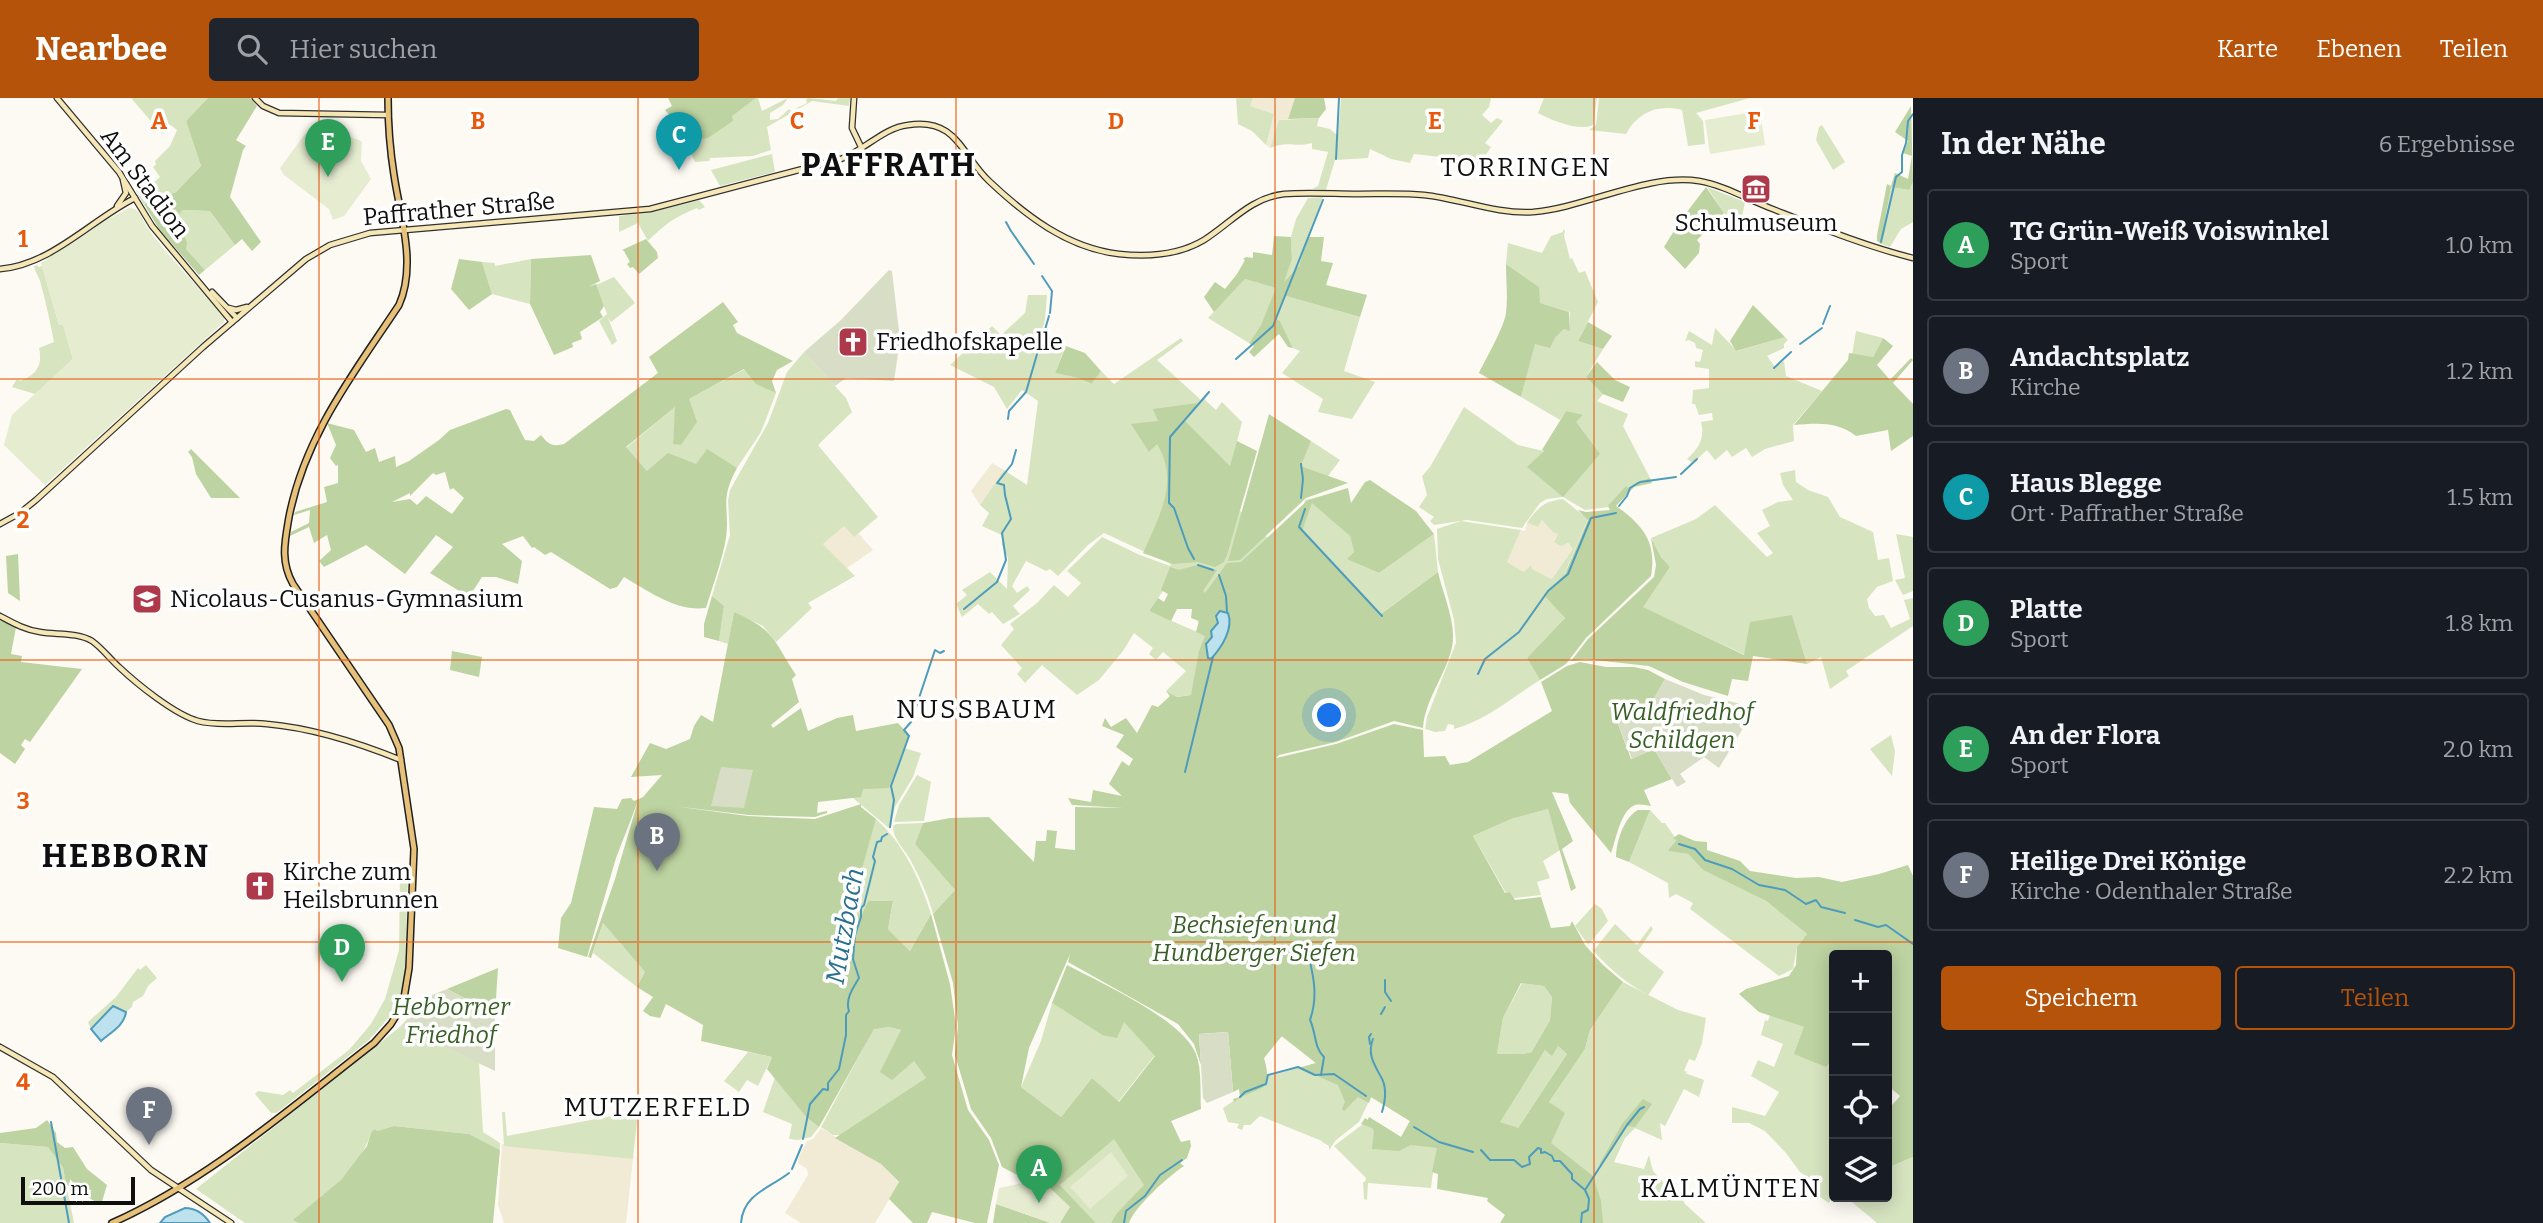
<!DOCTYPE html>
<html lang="de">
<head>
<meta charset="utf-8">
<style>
	:root { --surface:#171b24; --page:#20242c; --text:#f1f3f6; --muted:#9ea1a6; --line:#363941; --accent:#b45309 }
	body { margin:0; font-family:Bitter,serif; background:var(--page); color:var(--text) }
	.controls { position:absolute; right:21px; bottom:21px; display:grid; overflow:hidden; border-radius:7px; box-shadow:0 4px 18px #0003 }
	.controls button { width:63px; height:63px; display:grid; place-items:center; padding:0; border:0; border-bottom:2px solid var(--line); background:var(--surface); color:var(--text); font:35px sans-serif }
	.scale { position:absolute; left:21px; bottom:18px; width:114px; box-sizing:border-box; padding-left:7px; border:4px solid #0f0f0f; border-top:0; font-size:19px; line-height:24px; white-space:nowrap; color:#0f0f0f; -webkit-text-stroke:5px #fff; paint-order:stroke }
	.you { position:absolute; left:1330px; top:618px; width:24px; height:24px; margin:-18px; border:5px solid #fff; border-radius:50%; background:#1a73e8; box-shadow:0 0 0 10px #1a73e833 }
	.badge { display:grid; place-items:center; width:46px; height:46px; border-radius:50%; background:var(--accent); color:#fff; font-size:23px; font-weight:700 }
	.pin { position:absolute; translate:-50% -58px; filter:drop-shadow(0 2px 4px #0008) }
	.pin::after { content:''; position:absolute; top:37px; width:24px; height:21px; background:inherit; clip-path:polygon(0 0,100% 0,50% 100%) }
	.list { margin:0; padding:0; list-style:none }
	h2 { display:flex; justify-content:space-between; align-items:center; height:91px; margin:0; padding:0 28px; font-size:30px }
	h2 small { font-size:23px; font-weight:400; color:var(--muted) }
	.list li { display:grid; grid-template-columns:46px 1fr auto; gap:21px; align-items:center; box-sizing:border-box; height:112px; margin:0 14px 14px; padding:0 14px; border:2px solid var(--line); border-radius:7px }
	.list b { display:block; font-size:26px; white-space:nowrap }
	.list p { margin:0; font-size:23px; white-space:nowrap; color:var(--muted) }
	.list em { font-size:23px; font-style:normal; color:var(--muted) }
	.actions { display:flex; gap:14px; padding:21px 28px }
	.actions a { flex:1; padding:16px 0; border:2px solid var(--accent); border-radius:7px; text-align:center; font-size:24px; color:var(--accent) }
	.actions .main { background:var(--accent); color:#fff }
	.icon { flex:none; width:38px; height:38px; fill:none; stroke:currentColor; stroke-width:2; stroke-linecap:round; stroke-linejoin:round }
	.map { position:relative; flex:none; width:1913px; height:1125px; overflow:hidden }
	header { display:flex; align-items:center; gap:42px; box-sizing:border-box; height:98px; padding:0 35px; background:var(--accent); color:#fff }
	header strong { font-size:33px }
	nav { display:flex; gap:38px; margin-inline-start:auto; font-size:24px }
	.search { width:490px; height:63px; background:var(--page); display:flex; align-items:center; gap:18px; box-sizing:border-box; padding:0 24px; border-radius:7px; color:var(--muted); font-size:26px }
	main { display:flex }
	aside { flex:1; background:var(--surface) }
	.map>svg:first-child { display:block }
</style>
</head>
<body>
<header>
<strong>Nearbee</strong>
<div class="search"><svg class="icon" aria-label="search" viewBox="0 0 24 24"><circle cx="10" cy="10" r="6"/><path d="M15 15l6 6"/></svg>Hier suchen</div>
<nav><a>Karte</a><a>Ebenen</a><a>Teilen</a></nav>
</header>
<main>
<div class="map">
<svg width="1913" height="1125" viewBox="0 0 1913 1125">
	<rect width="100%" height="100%" fill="#fdfaf3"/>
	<!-- farmland -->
	<g fill="#f1ebd5">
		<polygon points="1253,0 1295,0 1288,21 1279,22 1270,50 1266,47 1274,16 1250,8"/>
		<polygon points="992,365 1004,372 980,407 971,393"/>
		<polygon points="1542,422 1558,436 1554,443 1567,445 1574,451 1552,481 1532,471 1524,474 1507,464 1521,432 1525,433 1527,425 1538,429"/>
		<polygon points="844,427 855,438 858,435 873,452 847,470 823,446"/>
		<polygon points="821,1030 881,1066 899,1085 875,1125 801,1125 785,1115 808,1077 807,1071 798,1065 800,1056 807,1043 813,1041"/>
		<polygon points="502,1046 633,1061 626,1125 504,1125 498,1107"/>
	</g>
	<!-- green -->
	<g fill="#d7e4c0" fill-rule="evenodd">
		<polygon points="131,0 208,0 186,23 201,68 176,94 143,106 134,88 138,84 145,92 160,79 153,69 156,66 155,63 170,48 177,32 171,27 162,36"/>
		<polygon points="756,0 758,0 762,13 788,0 783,7 770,15 770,22 778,21 789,11 791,13 807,5 806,1 809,0 836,3 838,0 850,0 849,8 812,3 767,29 771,52 753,58 710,60 709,63 695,64 679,29 682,27 731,18"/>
		<polygon points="1236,0 1253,0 1250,8 1274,16 1266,47 1252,33 1238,26"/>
		<path d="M1341,0H1491L1489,9L1482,17L1491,25L1497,20L1503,23L1485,45L1491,49L1478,69L1449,60L1414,56L1410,65L1391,61L1370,51L1368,60L1335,62L1326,92L1312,91L1318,88L1328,54L1312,51V45C1293,50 1290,42 1270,50L1279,22L1319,20L1317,28L1330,31L1338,38Z"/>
		<path d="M1544,0H1597L1593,27C1579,34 1551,22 1538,15Z"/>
		<path d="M1599,0H1750L1696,15L1703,23L1705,46L1688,48L1682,12C1658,6 1638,14 1626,36L1589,32L1596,27Z"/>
		<polygon points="1822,27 1845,64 1833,72 1816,42 1819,29"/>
		<polygon points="772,56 775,74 720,88 711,72"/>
		<polygon points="1913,84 1913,124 1901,131 1890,149 1881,146 1891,89 1908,92"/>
		<polygon points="1707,89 1745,104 1739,134 1736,133"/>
		<polygon points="1323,99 1299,168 1281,191 1292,161 1291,139 1296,121 1308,100"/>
		<path d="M699,102L705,109L699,112L697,110C675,119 665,126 648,143L638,125L619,134V118L652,114Z"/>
		<polygon points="183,112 210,113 235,147 205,172 186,151 177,118"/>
		<polygon points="1563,131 1565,133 1564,137 1570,161 1572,160 1579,175 1585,173 1598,204 1578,243 1603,251 1586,279 1604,295 1597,303 1628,316 1623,328 1650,380 1637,384 1609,409 1585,412 1563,399 1547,401 1540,405 1522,430 1467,422 1434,427 1430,423 1434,419 1419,409 1427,397 1422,378 1430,369 1464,309 1518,347 1544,353 1528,369 1582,318 1566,313 1560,322 1521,299 1535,245 1555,240 1564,231 1570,232 1570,214 1539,205 1539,189 1506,166 1508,145 1542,155 1551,138 1563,134"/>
		<polygon points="531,161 530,206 492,196 482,164 495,165 495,168"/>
		<path d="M37,167L38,169L42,168L59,227L63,226L73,261L35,296L12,289L17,281L20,283C36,277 43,268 39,250L54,244C50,224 46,204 40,183C38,177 35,174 34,168Z"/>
		<polygon points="614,179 635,205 611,224 608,220 617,243 612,247 599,223 607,216 596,187"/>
		<polygon points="1245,181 1277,190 1261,227 1249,245 1208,220"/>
		<path d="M1028,197H1047L1045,222L1040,239L1065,249L1055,275L1078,280L1090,286L1101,273L1114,286L1181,240L1183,243L1157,262L1201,302L1203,300L1216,312L1222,304L1242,324L1231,368L1248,385L1240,413L1274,446L1303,411L1305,402L1313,401L1350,438L1354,454L1348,461L1379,475L1434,436L1438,474L1382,515L1259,662L1238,674L1195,707L1189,597L1177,599L1166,593L1186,573L1163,554L1156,562L1149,556L1153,550L1134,535L1123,553L1099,582L1077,597L1042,567L1025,585L1017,576L1022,570L1001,547L1014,531L1010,526L1037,505L1054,487L1068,499L1081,485L1067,473L1102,439L1140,457L1170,468L1171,466L1104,435L1088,447L1058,478L1050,471L1046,473L1026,463L1012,488L1017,495L1027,488L1030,492L1013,508L1020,516L1003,526L992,514L989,516L978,506L962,519L956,506L967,497L962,492L990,474L1007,491L1008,460L1002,447V437L982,428L989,415L980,407L1004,372L1027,387L1038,303L1022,292L1007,311L994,289L950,267L992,228L1001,237L1025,215ZM1163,493L1191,508L1204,537L1149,513Z"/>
		<polygon points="1286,198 1360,219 1344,273 1375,284 1352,321 1318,314 1323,301 1282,275 1300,253 1293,250 1280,223 1276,222"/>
		<path d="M1715,230L1737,253L1785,239L1788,242L1784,246V250L1767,258L1775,269L1784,263L1786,278L1822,293L1793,327L1794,343L1765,351L1752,359L1746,350L1732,359L1727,352L1715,362L1707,352L1693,365L1687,361C1699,350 1705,340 1701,324L1713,322L1712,315L1699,317L1695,306H1692L1693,292L1709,290V271L1695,269V263L1700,264L1703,252L1696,250L1695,245L1689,242L1685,243L1689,233L1712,247Z"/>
		<polygon points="1856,233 1883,240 1873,259 1852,257"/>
		<polygon points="804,254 846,300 852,314 818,347 878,419 854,439 844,428 823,446 855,478 808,505 812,510 776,544 763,528 734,514 728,546 719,543 724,508 712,498 730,437 728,403 730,392 768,325 787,274"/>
		<polygon points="745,271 757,285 776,295 761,334 737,370 707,352 696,366 647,373 626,350 676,308 673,345 681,347 689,301"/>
		<polygon points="1311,343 1340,362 1328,378 1301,368"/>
		<polygon points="1795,372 1796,384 1808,392 1828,399 1840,419 1873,434 1878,462 1889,460 1893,483 1877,489 1867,501 1869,510 1875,518 1884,517 1891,530 1910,521 1904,502 1913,500 1913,528 1846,573 1849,578 1830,591 1821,559 1807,566 1792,517 1745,557 1642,509 1670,469 1661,459 1651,440 1696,421 1715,407 1767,459 1773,455 1757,435 1770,428 1762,412 1778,404 1793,402 1783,387 1780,375"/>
		<path d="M1563,401L1588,421L1552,505L1565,520L1527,560L1540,582C1511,600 1488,621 1454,631V627L1448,626L1445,633L1435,634L1425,631L1427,619L1456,545L1454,522L1438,461L1437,431L1461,423L1521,432L1507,464L1524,474L1531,467L1532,471L1552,481L1573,451L1568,445L1561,448L1554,444L1558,436L1553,434L1542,422L1538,429L1527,425C1537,410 1544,403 1563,401Z"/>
		<polygon points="1896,436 1913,439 1913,493 1903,497 1895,482 1905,480"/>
		<polygon points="1891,637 1895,653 1892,678 1870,651"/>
		<polygon points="904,650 921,655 913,679 895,709 890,731 853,700 861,698 862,691 899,666"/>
		<polygon points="917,677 931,684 924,723 894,724 899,707"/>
		<polygon points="1220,696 1233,707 1499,1023 1545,952 1558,948 1567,956 1518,1030 1551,1044 1564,1017 1549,1004 1585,951 1590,932 1623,884 1678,912 1706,920 1702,945 1695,963 1689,961 1684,973 1688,974 1685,975 1704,982 1699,999 1684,991 1665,1028 1660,1025 1662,1042 1635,1030 1625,1040 1614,1064 1644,1071 1649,1057 1653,1073 1664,1085 1663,1090 1667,1090 1673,1081 1685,1106 1706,1125 1571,1125 1487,1089 1433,1074 1431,1090 1368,1085 1367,1102 1364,1101 1363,1084 1365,1084 1366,1080 1334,1048 1367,1023 1369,1019 1401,1039 1410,1023 1371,999 1359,1024 1336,1042 1329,1052 1329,1048 1322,1044 1322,1043 1260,1018 1250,1027 1244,1027 1242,1032 1237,1030 1239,1026 1228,1024 1223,1010 1245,995 1266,987 1269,978 1316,965 1281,938 1264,960 1228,934 1215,700"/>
		<polygon points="1548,711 1560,752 1543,763 1550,780 1537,784 1541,797 1514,800 1510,794 1506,795 1473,738 1511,721"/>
		<polygon points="1650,712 1662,725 1665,725 1676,741 1669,753 1688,756 1703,772 1766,803 1807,836 1797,849 1793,871 1779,878 1690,811 1693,805 1676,796 1669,800 1668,785 1629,764"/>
		<path d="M876,721C903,745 920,781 931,816L910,853L888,831L893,804L868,803L862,816L848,817Z"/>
		<path d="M923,725L915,746L955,792L933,816C928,797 920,780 911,763C905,751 893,742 893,728L896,726Z"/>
		<polygon points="400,772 406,774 408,779 405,874 401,895 392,916 369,942 283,1010 276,1015 271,1015 255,996 258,993 283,997 290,992 293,995 349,952 371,926 385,901 399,852"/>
		<path d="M1595,806L1602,811L1608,823L1588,847L1594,852L1615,826L1637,847L1651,828L1653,831L1638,853L1664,874L1648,897C1618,881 1593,856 1575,828Z"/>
		<polygon points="603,825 645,874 637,889 593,855"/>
		<polygon points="146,867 157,880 148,888 143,898 133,904 132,909 126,914 113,908 91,931 88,924 116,899 138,870 140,872"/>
		<polygon points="1522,885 1544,888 1552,899 1550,922 1531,955 1497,956 1503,920"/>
		<polygon points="1052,905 1102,937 1124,923 1155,957 1118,1004 1092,980 1061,1019 1021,989 1041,943"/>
		<polygon points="1770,917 1804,929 1826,969 1834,960 1834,1092 1829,1105 1814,1095 1808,1079 1800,1074 1786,1055 1765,1033 1749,1025 1732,1025 1732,1009 1765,1018 1779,994 1751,978 1758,962 1774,969 1783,946 1761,937 1765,922 1768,923"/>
		<path d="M401,928L479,965L483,1034L500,1045V1052L469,1036L394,1028L371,1035C361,1068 323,1104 294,1122L298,1125H245L196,1091Z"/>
		<polygon points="889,929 901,932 914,963 926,980 841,1037 833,1037 821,1029 874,930"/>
		<polygon points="748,954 772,959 758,988 747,982 739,994 724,983"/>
		<polygon points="775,979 807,1020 819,1029 811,1039 798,1042 789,1041 792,1026 763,1014"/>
		<polygon points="638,1013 633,1061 504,1048 502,1014 505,1014 507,1038"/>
		<polygon points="1114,1040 1145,1088 1116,1116 1111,1125 1096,1125 1060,1087"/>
		<polygon points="0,1045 48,1049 63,1070 74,1125 0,1125"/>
		<polygon points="1913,1059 1913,1125 1877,1125 1846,1099 1887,1099 1887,1070"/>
	</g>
	<!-- forest -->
	<g fill="#bdd3a1" fill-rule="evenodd">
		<polygon points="208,0 250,0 257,8 236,42 246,48 243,52 230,99 261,144 252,153 242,141 235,147 210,113 183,112 177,118 187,145 186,151 205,172 199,177 159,131 144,106 176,94 201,68 186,23"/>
		<polygon points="668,0 756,0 732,18 733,23 708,40 696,41 682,27 679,29 665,12 672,8"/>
		<polygon points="1295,0 1324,0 1326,11 1319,20 1288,21"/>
		<polygon points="1911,8 1913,84 1909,92 1891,89 1881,146 1877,143 1877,137 1887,86 1891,88 1895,75 1908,81 1912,58 1903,55 1908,43 1895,34"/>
		<polygon points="1706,89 1724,115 1697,142 1700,146 1699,155 1685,171 1664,149 1680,123"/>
		<polygon points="1274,138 1291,139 1292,161 1284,184 1299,168 1308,139 1324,139 1321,163 1333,165 1326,187 1367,197 1360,219 1286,198 1276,221 1280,223 1293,250 1288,249 1279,236 1254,259 1249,254 1254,248 1249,245 1261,227 1276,190 1245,181 1214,214 1204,199 1215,184 1225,191 1237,176 1245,162 1243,161 1246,159 1253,160 1253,154 1272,157"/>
		<polygon points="646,141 657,154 658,160 639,176 633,169 630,170 627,166 630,164 624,153 622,152"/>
		<polygon points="591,157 600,183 588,189 596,186 604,208 600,214 603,219 580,234 582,241 572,245 573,249 554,257 530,206 531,161"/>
		<polygon points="459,161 482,164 492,196 469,212 451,191"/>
		<path d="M1506,166L1539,189L1540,205L1569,214L1570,233L1564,231L1555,240L1550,250L1535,246L1521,299L1479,275C1486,260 1504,230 1506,215C1508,198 1506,183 1506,166Z"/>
		<path d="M723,204L738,224L733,227L737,235L793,263L777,272L772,283L776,295L756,286L744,271L689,301L697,324L681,347L673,346L675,309L626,349L647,373L668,355L696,366L707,351L737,370C719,403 730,409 726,440C722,463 713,487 706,510C677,514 648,493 624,479L617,489L610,491L551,454L545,457L534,449L532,450L523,438L502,446L522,463L518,486L496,479H482L469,499L430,475L453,449L436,437L405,476L366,447L324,469L319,463L331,452L327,437L314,445L309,429L290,438L291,434L309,425L310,412L294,417L295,414L327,404L324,389L338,385V367L336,368L330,360L336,347L327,325L354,332L366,354L375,350L379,364L395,358L396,369L409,363L439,342L450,332L506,311L510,312L525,342L534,343L541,337C548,346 552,349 564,346L658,275L649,259ZM445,374L450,392L453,390L464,400L452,416L426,398L417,407L410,401L392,404L410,395V398L433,375L436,377Z"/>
		<polygon points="1753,207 1785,239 1736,253 1730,243"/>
		<polygon points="1588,224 1612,238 1603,251 1578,243"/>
		<path d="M1883,240L1893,248L1877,267L1890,282L1911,260L1913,262L1893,285L1913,306V338L1891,353L1888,332L1856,338C1838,323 1816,325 1794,327L1848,262L1849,255L1873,259Z"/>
		<polygon points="1066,248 1085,255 1101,273 1091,286 1078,280 1055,275"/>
		<polygon points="1597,264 1615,282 1630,289 1623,304 1603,296 1586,279"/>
		<path d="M1198,305L1184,322L1230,368L1237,343L1257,353L1227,457L1224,464L1215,469L1198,464L1173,466L1143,455C1159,419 1180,383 1157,346L1149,354L1131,326L1158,323L1153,311Z"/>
		<polygon points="1566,313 1583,317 1576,324 1600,356 1563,399 1527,369 1544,353 1542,352"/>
		<polygon points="1269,316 1311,343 1301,368 1348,385 1306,400 1240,462 1228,463"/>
		<polygon points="191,351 240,400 211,400 196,376 192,359 188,354"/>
		<path d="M1650,380L1652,385L1634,389L1616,408C1643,427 1657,444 1651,478L1586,540L1566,566L1540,582L1527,560L1565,520L1544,497L1565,476L1588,422L1578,412L1586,414L1610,412L1608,408L1626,388L1628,390L1637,384Z"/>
		<path d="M1370,382L1416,413L1434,436L1379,475L1347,461L1354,454L1350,438L1312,405L1302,433L1381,516L1438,474C1443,497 1457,525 1452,549C1446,577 1425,601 1423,630L1394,623L1336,644L1279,657L1276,660L1336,646L1394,626L1423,632L1424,659L1445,658L1450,667L1468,664L1552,613L1541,584L1567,568L1580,564L1606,569H1634L1648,572L1665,581L1643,620L1611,607L1631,661L1654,651L1672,681L1644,692L1651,708C1645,707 1638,705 1633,708C1620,715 1616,742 1611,755L1570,705L1568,696L1552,694L1573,743L1562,751L1576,790L1571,793L1548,711L1511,721L1473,738L1505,795L1510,794L1515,802L1541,799L1551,830L1570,828L1572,823L1585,847L1603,867L1623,884L1590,932L1585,951L1549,1004L1565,1015L1551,1045L1593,1078L1601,1103L1603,1125H1500L1505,1117L1487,1103L1488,1100L1437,1091L1438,1076L1432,1074L1437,1050L1411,1047L1399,1053L1372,1051L1374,1033L1372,1030L1361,1026L1365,1020L1368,1022L1369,1019L1401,1039L1410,1023L1371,999L1369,1005L1358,999L1344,1013L1342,1011L1345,1004L1338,987L1299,970L1316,965L1282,938L1264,960C1275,998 1256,987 1234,1004L1233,1001L1240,999L1239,991L1233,994L1228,934L1199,936L1201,967L1194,946L1178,926L1068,864L1070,856L1029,950L1021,989L1061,1019L1092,980L1119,1004L1155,958L1124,924L1117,940L1102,937L1052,905L1067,867C1101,885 1182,921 1196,956C1202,972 1200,993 1201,1011L1171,1023L1181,1044L1190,1042L1191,1048L1187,1060L1180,1065L1184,1068C1169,1078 1135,1108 1129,1125H1111L1116,1116L1144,1087L1114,1041L1060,1087L1096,1125H1060L1069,1109L1044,1086L1036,1093L1021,1079L1002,1069L991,1040L971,1011L955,957L958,928L953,885L933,816L955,792L915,746L923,725L950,720L989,719L1034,764L1036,743H1046L1047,732L1057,733L1055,750L1075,752V709L1124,710L1072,707L1068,700L1091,704L1093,692L1122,698L1109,686L1122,663L1129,668L1133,661L1116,649L1124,637L1102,628L1105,620L1111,629L1126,620L1137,635L1152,607L1158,609L1170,598L1166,593L1177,599L1191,597L1199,553L1205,538L1196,534L1199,523L1191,520L1192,511H1177L1171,523L1149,513L1158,500L1164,504L1168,496L1161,492L1170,469L1179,472L1197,467L1217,472L1203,493L1205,495L1227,465L1241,464L1308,402L1348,390L1351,405L1365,384ZM1521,885L1544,888L1552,899L1550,922L1531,955L1497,956L1503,920ZM1558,948L1567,956L1518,1030L1500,1024L1545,952L1552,958Z"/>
		<polygon points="1651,440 1661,459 1670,469 1643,509 1744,557 1750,524 1792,517 1807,566 1753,558 1748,583 1732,581 1728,598 1683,584 1649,568 1585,561 1571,563 1588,541 1654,479 1656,467"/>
		<polygon points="18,456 20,503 8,495 6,458"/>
		<polygon points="712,498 724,508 719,543 704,539 704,526"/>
		<path d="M734,514C775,532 773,542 796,577L792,581L799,604L771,627L773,630L801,610L808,633L837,620L853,617L856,633L898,625L909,637L889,690L863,691L861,699L818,704L817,715L827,713V715L815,719L749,717L673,708L748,718L815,721L861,706V709L876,721L849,817L862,816L868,803H893L888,831L910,853L931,816L950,886L956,928L952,957L968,1012L989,1042L999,1067L987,1125H975L932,1114L927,1125H913L889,1101L899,1084L881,1066L835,1040L926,980L914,963L892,982L880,974L901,932L889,929L874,931L819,1029L807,1020L767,971L772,959L701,943L703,927L666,906L660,920L650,918L643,913L653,899L637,889L645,874L603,825L591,860L588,859L615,781L638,703L616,760L587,859L558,850L561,820L571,805L594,709L617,711L622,701L631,700L634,703L643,699L662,677L631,679L650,645L666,651L690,641L694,628L701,617L713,624Z"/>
		<polygon points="0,522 16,529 11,556 22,558 21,564 82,571 30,644 25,641 21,647 25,651 15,666 0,655"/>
		<polygon points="452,553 482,559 479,579 450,572"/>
		<path d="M1638,712H1650L1629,764L1616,759C1616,744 1624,719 1638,712Z"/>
		<polygon points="1679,736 1695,743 1707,744 1707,752 1740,763 1750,773 1796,780 1819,779 1842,784 1879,776 1908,767 1913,778 1913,1059 1887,1070 1887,1013 1900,998 1887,987 1887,857 1834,857 1834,960 1826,969 1794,956 1804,929 1759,914 1739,896 1746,891 1789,878 1796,867 1797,849 1807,836 1766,803 1703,772 1688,756 1668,753 1676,742 1673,740"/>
		<polygon points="498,870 495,916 447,891"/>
		<polygon points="1643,1001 1652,1006 1635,1029 1627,1028 1607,1060 1599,1067 1622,1026"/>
		<polygon points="47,1022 56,1035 57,1044 65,1050 73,1049 87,1071 107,1087 101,1107 66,1086 63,1070 48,1049 0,1045 0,1035 36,1030"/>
		<polygon points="394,1028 469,1036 500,1052 493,1125 298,1125 293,1122 341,1082 367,1048 371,1035 375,1031 377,1033"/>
		<polygon points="996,1106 1051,1125 993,1125"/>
	</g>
	<!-- cemetery -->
	<g fill="#d8dec5">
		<polygon points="889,172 892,173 900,242 894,283 846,280 835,288 804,254 841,222"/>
		<polygon points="1665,581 1704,597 1749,608 1751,617 1719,670 1704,659 1680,676 1686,684 1677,689 1654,651 1632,661 1610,606 1643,620"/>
		<polygon points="721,669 753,672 744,710 711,708"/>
		<polygon points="447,891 495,916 495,973 401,928 425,900"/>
		<polygon points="1228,934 1233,994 1207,1005 1203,1000 1199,936"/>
	</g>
	<!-- pitch -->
	<g fill="#e6ecd0">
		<polygon points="1760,13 1765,47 1710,56 1705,22"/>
		<path d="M331,35C341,42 352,36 362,44L361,63L371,81L344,118L333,122L329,111L284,77L280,70L305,36Z"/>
		<path d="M129,110C140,110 142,121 147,129C169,161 199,188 224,219V224L45,387L4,347L12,317L73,261L63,226L59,227L41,165L106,122Z"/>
		<polygon points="1111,1054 1128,1078 1090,1111 1070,1089"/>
		<polygon points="1027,1084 1036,1092 1045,1085 1070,1109 1060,1125 1051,1125 996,1106 999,1090"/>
	</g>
	<!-- water -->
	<g fill="#bde2ee" stroke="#4e9cbc" stroke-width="2">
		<path d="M1220,513L1228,515C1234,531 1221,550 1211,561L1208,560L1206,546L1212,539L1211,533L1218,525L1216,518Z"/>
		<path d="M113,908L126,914C124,928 111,934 101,943L91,931Z"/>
		<path d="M185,1110C195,1110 204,1116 210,1125H160L165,1119Z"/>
	</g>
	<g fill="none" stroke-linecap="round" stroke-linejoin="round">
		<!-- stream -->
		<g stroke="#4e9cbc" stroke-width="2">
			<polyline points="1336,61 1339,0"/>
			<polyline points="1006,124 1011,133 1034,166"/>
			<polyline points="1881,144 1896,79 1902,74 1902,57 1906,45 1908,23 1913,16"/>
			<polyline points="1042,178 1052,193 1050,215"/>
			<polyline points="1823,226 1830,208"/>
			<polyline points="1044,235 1049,218"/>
			<polyline points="1800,246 1822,230"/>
			<polyline points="1236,261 1273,228 1323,102"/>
			<polyline points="1774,270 1791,254"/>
			<polyline points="1008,321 1009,313 1026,294 1040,246"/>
			<polyline points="1301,366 1303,381 1301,400"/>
			<polyline points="1681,376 1697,361"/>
			<polyline points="1619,408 1627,398 1630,390 1640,384 1676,379"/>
			<polyline points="1305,411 1299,429 1382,518"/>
			<polyline points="1194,461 1188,450 1174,410 1169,405 1170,339 1209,294"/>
			<polyline points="1198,467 1213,472"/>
			<polyline points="1219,477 1226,498 1227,514"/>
			<polyline points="964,511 997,484 1006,462 1002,435 1011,421 1005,397 1004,387 997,385 1012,366 1016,352"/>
			<polyline points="1478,576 1485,561 1519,534 1548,493 1568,476 1591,420 1616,415"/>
			<polyline points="1185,674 1213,559"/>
			<polyline points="890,729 894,702 891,688 909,638 904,632 911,624 935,552 940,555 944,553"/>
			<polyline points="1679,746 1695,751 1705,762 1732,771 1759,787 1785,792 1806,806 1816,802 1821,809 1845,815"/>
			<polyline points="1855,822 1878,829 1886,827 1913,846"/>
			<path d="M1308,856C1314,879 1318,899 1310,922C1316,934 1314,950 1324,959L1321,977"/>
			<polyline points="1385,882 1385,894 1391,903"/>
			<polyline points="1381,916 1385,909"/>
			<path d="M1373,941C1367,956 1374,966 1381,979C1387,989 1385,1004 1382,1014"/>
			<polyline points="1370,946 1369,939 1371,936"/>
			<polyline points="1240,999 1245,994 1266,986 1268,977 1298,969 1315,977 1334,976 1366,998"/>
			<polyline points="51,1024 69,1125"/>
			<polyline points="1414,1029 1439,1044 1473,1054"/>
			<path d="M803,1041L810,1006L823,991L828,992V985L839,971L846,937V917L849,913C845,901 853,890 859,880L853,861L855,837L861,819V810L864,807L875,763L873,759L877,744L881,743L882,739L887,736"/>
			<polyline points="1481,1052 1490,1062 1514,1062 1522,1069 1530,1066 1529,1059 1538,1050 1541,1051 1541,1055 1545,1054 1552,1058 1554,1063 1560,1063 1572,1076 1572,1081 1585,1092 1589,1101 1588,1112 1582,1115 1581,1125"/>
			<polyline points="792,1071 802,1047"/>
			<polyline points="1585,1092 1627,1027 1640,1011 1644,1009"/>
			<path d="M741,1125C743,1096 770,1090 789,1075"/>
			<polyline points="1124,1125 1126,1113 1145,1098 1160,1077 1182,1062"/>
		</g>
		<!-- secondary casing -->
		<g stroke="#313131" stroke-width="7">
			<g id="secondary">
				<polyline points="57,0 119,74 152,128 232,224"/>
				<polyline points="255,0 263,8 279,15 388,17"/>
				<polyline points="854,0 852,30 862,51"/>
				<polyline points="117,108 126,95 123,82"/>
				<path d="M0,171C51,167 91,122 135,100"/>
				<polyline points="212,194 237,220"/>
				<polyline points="229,210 236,212 247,209"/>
				<path d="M0,426L20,415L36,402L203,249L306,161L330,147L370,135L650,111L841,61C865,52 883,30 908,27C957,19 962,58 989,83C1025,117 1067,150 1119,156C1147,159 1179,157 1204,142C1231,125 1250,100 1284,96C1308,94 1334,96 1359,96C1381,96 1403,95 1424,97C1461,101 1495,116 1533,114C1585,110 1647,75 1699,83C1723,87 1747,101 1770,110C1816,128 1865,148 1913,160"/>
				<path d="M0,518C13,525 25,532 40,534C56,537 77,534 92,543C102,550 110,561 119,569C137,586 174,616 198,623C220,629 244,623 267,626C313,630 359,645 401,662"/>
				<polyline points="0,949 53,979 151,1072 231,1125"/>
			</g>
		</g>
		<!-- primary casing -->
		<g stroke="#202020" stroke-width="8">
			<path id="primary" d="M112,1125C210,1081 290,1010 374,945L391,926L399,913L404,900L409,870L414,751L399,650L389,627L293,486C280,463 285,443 289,419C305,337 354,275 399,207C417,166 400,118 394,77C390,52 388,26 388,0"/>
		</g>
		<!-- secondary -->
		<use href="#secondary" stroke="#f5e7b6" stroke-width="4.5"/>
		<!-- primary -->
		<use href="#primary" stroke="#e7c079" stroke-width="5"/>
	</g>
	<!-- grid -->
	<path fill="none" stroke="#e8590c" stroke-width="2" stroke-opacity="0.55" d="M319,0V1125M638,0V1125M956,0V1125M1275,0V1125M1594,0V1125M0,281H1913M0,562H1913M0,844H1913"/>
	<!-- icons -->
	<defs>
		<g id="museum-square" transform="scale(1.575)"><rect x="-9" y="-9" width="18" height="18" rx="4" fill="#ad394b" stroke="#fff"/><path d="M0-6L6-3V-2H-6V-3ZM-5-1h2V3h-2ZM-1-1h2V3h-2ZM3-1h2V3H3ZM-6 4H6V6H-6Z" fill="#fff"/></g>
		<g id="church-square" transform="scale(1.575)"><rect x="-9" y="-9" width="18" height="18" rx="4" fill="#ad394b" stroke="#fff"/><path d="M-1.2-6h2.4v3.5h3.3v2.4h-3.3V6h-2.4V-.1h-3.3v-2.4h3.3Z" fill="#fff"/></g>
		<g id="school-square" transform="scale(1.575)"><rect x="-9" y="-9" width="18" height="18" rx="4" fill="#ad394b" stroke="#fff"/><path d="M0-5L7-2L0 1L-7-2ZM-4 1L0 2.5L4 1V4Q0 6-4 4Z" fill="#fff"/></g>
	</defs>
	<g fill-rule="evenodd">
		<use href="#museum-square" x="1756" y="91"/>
		<use href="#church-square" x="853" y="244"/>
		<use href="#school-square" x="147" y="501"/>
		<use href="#church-square" x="260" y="788"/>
	</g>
	<g text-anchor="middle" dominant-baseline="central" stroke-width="7" stroke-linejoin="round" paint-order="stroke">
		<!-- street labels -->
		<g font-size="24" fill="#0f0f0f" stroke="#fff">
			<text transform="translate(145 85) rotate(53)">Am Stadion</text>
			<text transform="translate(459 111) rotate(-5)">Paffrather Straße</text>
		</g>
		<!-- poi labels -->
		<g font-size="24" fill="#0f0f0f" stroke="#fff" text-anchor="start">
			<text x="1756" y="125" text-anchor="middle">Schulmuseum</text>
			<text x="876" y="244">Friedhofskapelle</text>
			<text x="170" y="501">Nicolaus-Cusanus-Gymnasium</text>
			<text x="283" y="774">Kirche zum<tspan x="283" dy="28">Heilsbrunnen</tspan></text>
		</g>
		<!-- park labels -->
		<g font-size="24" font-style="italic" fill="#395f27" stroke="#fff">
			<text x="1682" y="614">Waldfriedhof<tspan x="1682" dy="28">Schildgen</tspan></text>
			<text x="1254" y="827">Bechsiefen und<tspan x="1254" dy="28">Hundberger Siefen</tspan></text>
			<text x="451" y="909">Hebborner<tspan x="451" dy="28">Friedhof</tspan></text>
		</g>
		<!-- neighbourhood labels -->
		<g font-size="26" letter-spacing="2" fill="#0f0f0f" stroke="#fff">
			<text x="1526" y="69">TORRINGEN</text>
			<text x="977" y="611">NUSSBAUM</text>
			<text x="658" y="1009">MUTZERFELD</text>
			<text x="1731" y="1090">KALMÜNTEN</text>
		</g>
		<!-- water labels -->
		<g font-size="26" font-style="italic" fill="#286f91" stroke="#fff">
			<text transform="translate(845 828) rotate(-80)">Mutzbach</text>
		</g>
		<!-- district labels -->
		<g font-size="32" font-weight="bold" letter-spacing="2" fill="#0f0f0f" stroke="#fff">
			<text x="889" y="67">PAFFRATH</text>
			<text x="126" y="758">HEBBORN</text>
		</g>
	</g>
	<g font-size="23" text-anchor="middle" font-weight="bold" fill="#e8590c" stroke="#fff" stroke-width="7" stroke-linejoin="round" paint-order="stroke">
		<text x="159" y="31">A</text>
		<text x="478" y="31">B</text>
		<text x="797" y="31">C</text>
		<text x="1116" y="31">D</text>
		<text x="1435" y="31">E</text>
		<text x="1754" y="31">F</text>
		<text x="23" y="149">1</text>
		<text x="23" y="430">2</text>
		<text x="23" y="711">3</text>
		<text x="23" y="992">4</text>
	</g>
</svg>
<div class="controls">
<button>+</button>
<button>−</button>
<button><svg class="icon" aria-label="locate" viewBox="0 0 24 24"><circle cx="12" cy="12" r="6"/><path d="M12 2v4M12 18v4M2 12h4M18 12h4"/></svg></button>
<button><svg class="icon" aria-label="layers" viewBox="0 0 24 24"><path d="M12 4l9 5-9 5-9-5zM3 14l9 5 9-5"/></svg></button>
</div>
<div class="scale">200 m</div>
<div class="you"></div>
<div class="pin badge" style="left:1039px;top:1105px;background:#2e9e5b">A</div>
<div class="pin badge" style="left:657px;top:773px;background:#6b7280">B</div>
<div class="pin badge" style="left:679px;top:72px;background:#0f9aa8">C</div>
<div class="pin badge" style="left:342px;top:884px;background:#2e9e5b">D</div>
<div class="pin badge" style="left:328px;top:79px;background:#2e9e5b">E</div>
<div class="pin badge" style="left:149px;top:1047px;background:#6b7280">F</div>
</div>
<aside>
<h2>In der Nähe<small>6 Ergebnisse</small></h2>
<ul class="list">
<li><span class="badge" style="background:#2e9e5b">A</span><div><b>TG Grün-Weiß Voiswinkel</b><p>Sport</p></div><em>1.0 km</em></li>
<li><span class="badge" style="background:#6b7280">B</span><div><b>Andachtsplatz</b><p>Kirche</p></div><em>1.2 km</em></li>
<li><span class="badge" style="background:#0f9aa8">C</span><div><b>Haus Blegge</b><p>Ort · Paffrather Straße</p></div><em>1.5 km</em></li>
<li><span class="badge" style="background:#2e9e5b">D</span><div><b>Platte</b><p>Sport</p></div><em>1.8 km</em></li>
<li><span class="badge" style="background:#2e9e5b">E</span><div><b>An der Flora</b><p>Sport</p></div><em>2.0 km</em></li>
<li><span class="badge" style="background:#6b7280">F</span><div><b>Heilige Drei Könige</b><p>Kirche · Odenthaler Straße</p></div><em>2.2 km</em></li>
</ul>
<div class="actions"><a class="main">Speichern</a><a>Teilen</a></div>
</aside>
</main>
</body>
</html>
